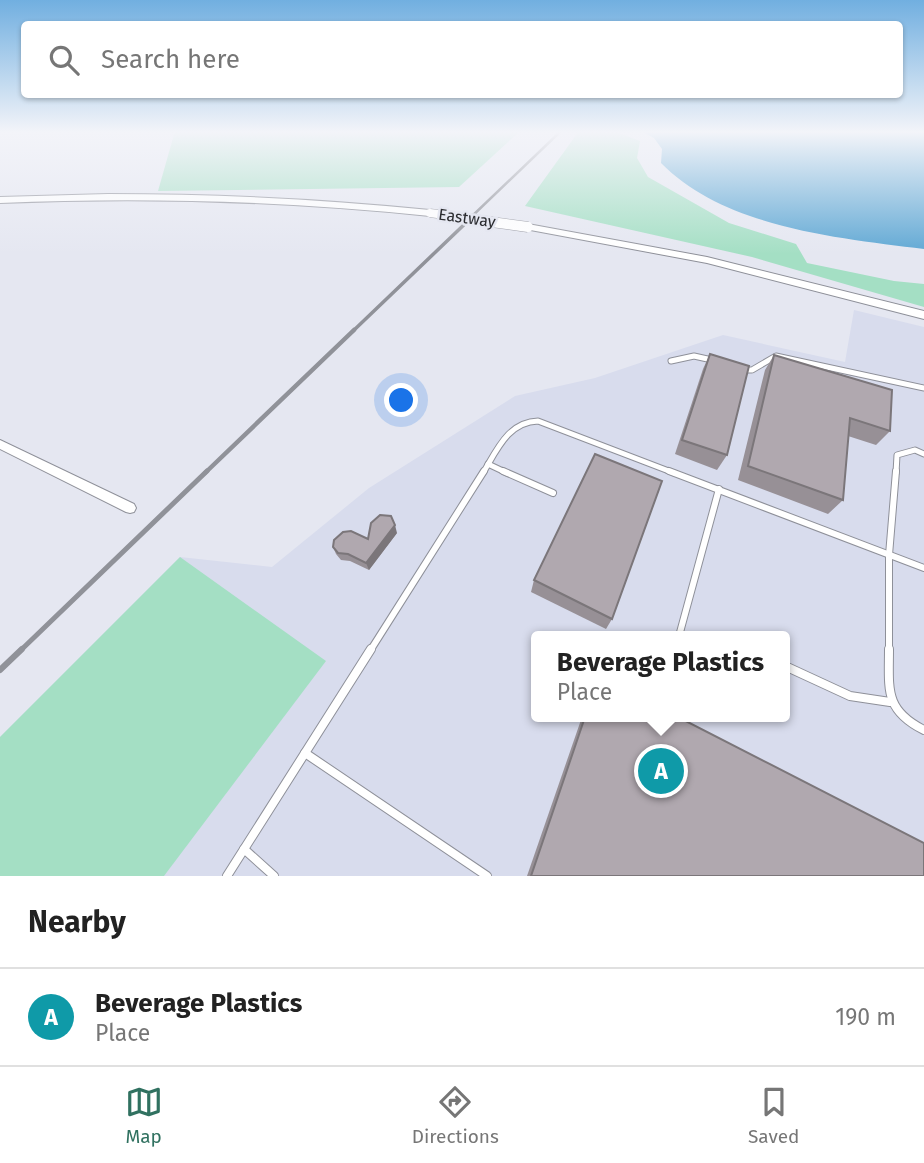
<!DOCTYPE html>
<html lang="en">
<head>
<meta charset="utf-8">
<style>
	:root { --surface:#fff; --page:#f6f6f6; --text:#222; --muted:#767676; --line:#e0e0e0; --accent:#307160 }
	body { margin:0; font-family:"Fira Sans",sans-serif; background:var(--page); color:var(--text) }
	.you { position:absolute; left:402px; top:401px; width:24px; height:24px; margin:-18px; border:5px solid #fff; border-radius:50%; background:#1a73e8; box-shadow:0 0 0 10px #1a73e833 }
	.badge { display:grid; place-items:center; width:46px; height:46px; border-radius:50%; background:var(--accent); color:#fff; font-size:23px; font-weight:700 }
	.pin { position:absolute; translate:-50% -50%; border:4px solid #fff; box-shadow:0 2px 7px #0006 }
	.popup { position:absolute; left:531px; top:631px; width:259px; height:91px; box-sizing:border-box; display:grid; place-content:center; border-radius:7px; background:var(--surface); filter:drop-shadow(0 2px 5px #0005); font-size:23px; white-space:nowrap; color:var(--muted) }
	.popup b { font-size:26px; color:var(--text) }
	.popup::after { content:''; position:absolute; left:50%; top:100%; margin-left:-14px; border:14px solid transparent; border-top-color:var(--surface) }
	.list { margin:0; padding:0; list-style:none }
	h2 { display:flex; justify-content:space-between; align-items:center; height:91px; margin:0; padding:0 28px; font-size:30px }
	h2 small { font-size:23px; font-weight:400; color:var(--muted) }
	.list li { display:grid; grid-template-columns:46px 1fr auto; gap:21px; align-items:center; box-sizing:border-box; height:98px; padding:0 28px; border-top:2px solid var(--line) }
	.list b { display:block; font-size:26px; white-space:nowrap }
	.list p { margin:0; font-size:23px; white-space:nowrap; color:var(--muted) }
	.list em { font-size:23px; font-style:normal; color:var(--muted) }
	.icon { flex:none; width:38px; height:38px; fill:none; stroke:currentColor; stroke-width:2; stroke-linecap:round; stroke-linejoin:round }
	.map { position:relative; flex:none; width:924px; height:876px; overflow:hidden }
	.search { position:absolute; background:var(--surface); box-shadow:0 2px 5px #0004; left:21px; right:21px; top:21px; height:77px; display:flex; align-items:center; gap:18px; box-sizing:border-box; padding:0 24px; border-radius:7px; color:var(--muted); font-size:26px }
	.sheet { height:189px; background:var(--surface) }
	nav { display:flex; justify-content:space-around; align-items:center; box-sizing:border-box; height:98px; border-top:2px solid var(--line); background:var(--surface); font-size:19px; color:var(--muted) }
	nav a { display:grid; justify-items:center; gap:4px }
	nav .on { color:var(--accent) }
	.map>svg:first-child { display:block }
</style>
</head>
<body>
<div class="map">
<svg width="924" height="876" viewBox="0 0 924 876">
	<rect width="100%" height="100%" fill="#e5e7f1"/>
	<!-- built -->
	<path fill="#d8dced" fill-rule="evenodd" d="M854,310L924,327V876H0V737L180,557L272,567L369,488L515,396L595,378L723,335L845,362ZM537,636H785V717H537Z"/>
	<!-- green -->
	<g fill="#a4dfc4">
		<polygon points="175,131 520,131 459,187 158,191"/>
		<polygon points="579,131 619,133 640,141 637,158 648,177 729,223 796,244 807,263 894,281 924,284 924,307 752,257 525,206"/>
		<polygon points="180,557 326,661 164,876 0,876 0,737"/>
	</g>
	<!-- water -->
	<path fill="#60a8d4" d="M641,131H924V249C838,238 725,228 661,163L662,149L654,138Z"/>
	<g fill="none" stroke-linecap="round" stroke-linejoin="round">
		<!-- lane-far2 casing -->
		<g stroke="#8e9099" stroke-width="7">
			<g id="lane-far2">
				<polyline points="671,361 694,356 712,360"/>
				<polyline points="742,370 752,370 776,356 924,388"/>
				<polyline points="488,464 507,473"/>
				<path d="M483,473C497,450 508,422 538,421L674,473"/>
				<polyline points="896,473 897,455 915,450 924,454"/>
			</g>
		</g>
		<!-- lane-far1 casing -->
		<g stroke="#8e9099" stroke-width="8">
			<g id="lane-far1">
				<polyline points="503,471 553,493"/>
				<polyline points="669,471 924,568"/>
				<polyline points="679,636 719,489"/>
				<polyline points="370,651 484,471"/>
				<polyline points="889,651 889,555 896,471"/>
			</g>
		</g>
		<!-- lane casing -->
		<g stroke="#8e9099" stroke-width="10">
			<g id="lane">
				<path d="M889,649C889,689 884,710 924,730"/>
				<polyline points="785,666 850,696 890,702"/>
				<polyline points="305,753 487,876"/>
				<polyline points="244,849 274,876"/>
				<polyline points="227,876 371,649"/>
			</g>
		</g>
		<!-- street casing -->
		<g stroke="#8e9099" stroke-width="2">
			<polygon id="street" points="0,440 134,504 136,508 134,512 130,513 126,512 0,449"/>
		</g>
		<!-- secondary casing -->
		<g stroke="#8e9099" stroke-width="2">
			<g id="secondary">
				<path d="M108,194C216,194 323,199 430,210L435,213L430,216C287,201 144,197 0,203V197Z"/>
				<polygon points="528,224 707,257 924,311 924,319 707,263 525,229 525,225"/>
			</g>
		</g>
		<!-- lane-far2 -->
		<use href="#lane-far2" stroke="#fff" stroke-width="5"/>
		<!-- lane-far1 -->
		<use href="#lane-far1" stroke="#fff" stroke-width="6"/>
		<!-- lane -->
		<use href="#lane" stroke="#fff" stroke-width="8"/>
		<!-- street -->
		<use href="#street" fill="#fff" fill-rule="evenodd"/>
		<!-- secondary -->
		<use href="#secondary" fill="#fff" fill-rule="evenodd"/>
		<!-- rail-far4 -->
		<polyline stroke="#909299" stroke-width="2.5" points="468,220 561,131"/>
		<!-- rail-far3 -->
		<polyline stroke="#909299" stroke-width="3.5" points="352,332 470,219"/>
		<!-- rail-far2 -->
		<polyline stroke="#909299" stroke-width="4.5" points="205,473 354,330"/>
		<!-- rail-far1 -->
		<polyline stroke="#909299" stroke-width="5" points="20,651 207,471"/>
		<!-- rail -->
		<polyline stroke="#909299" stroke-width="6" points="0,670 22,649"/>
		<!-- secondary-bridge-far1 casing -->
		<g stroke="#8e9099" stroke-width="9" stroke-linecap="butt">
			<polyline id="secondary-bridge-far1" points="430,213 481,220"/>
		</g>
		<!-- secondary-bridge casing -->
		<g stroke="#8e9099" stroke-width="11" stroke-linecap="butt">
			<polyline id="secondary-bridge" points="469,219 528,227"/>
		</g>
		<!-- secondary-bridge-far1 -->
		<use href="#secondary-bridge-far1" stroke="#fff" stroke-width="8"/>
		<!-- secondary-bridge -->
		<use href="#secondary-bridge" stroke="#fff" stroke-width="10"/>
	</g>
	<!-- wall -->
	<g fill="#979096">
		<polygon points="710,354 727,455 717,470 675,454 703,369"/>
		<polygon points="774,355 890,431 876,445 848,436 843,500 828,514 738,480 765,370"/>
		<polygon points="397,533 369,570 350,561 341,560 336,554 333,547"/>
		<polygon points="534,580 612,619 606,629 531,592"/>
		<polygon points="582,717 678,717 924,876 527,876"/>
	</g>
	<!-- shaded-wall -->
	<polygon fill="#7b767a" points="395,525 397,533 369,570 366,563"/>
	<!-- building -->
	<g fill="#b0a8af" stroke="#7b767a" stroke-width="2">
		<polygon points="710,354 749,366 727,455 682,440"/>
		<polygon points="774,355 892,390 890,431 850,418 843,500 748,466"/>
		<polygon points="595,454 662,481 612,619 534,580"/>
		<polygon points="380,515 391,516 395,525 366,563 348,554 338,553 333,547 334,540 343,532 351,531 368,539 371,523"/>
		<polygon points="585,717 678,717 924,843 924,876 531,876"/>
	</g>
	<!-- sky -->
	<linearGradient id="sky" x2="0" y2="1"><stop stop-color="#71afe0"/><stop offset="0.52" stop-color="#f3f4f9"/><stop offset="1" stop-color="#f3f4f9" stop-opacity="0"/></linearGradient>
	<rect width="924" height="254" fill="url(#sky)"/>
	<g text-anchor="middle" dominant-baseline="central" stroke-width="5" stroke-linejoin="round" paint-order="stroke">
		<!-- far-street labels -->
		<g font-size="16" fill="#2b2c30" stroke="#e5e7f1">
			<text transform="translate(467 218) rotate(8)">Eastway</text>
		</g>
	</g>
</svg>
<div class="you"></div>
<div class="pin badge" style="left:661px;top:771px;background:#0f9aa8">A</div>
<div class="popup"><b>Beverage Plastics</b>Place</div>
<div class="search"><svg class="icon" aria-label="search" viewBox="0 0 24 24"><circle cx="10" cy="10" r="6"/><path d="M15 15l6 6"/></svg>Search here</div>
</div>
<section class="sheet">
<h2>Nearby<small></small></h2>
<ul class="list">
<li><span class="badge" style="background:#0f9aa8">A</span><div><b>Beverage Plastics</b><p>Place</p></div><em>190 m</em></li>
</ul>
</section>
<nav>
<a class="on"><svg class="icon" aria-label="map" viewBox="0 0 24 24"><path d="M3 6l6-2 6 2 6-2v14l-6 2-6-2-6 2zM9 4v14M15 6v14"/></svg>Map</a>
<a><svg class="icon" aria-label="directions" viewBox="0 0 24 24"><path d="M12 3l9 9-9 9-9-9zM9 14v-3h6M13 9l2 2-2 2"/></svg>Directions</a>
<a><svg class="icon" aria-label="saved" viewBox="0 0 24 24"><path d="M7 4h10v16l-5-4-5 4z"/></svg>Saved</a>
</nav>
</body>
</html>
